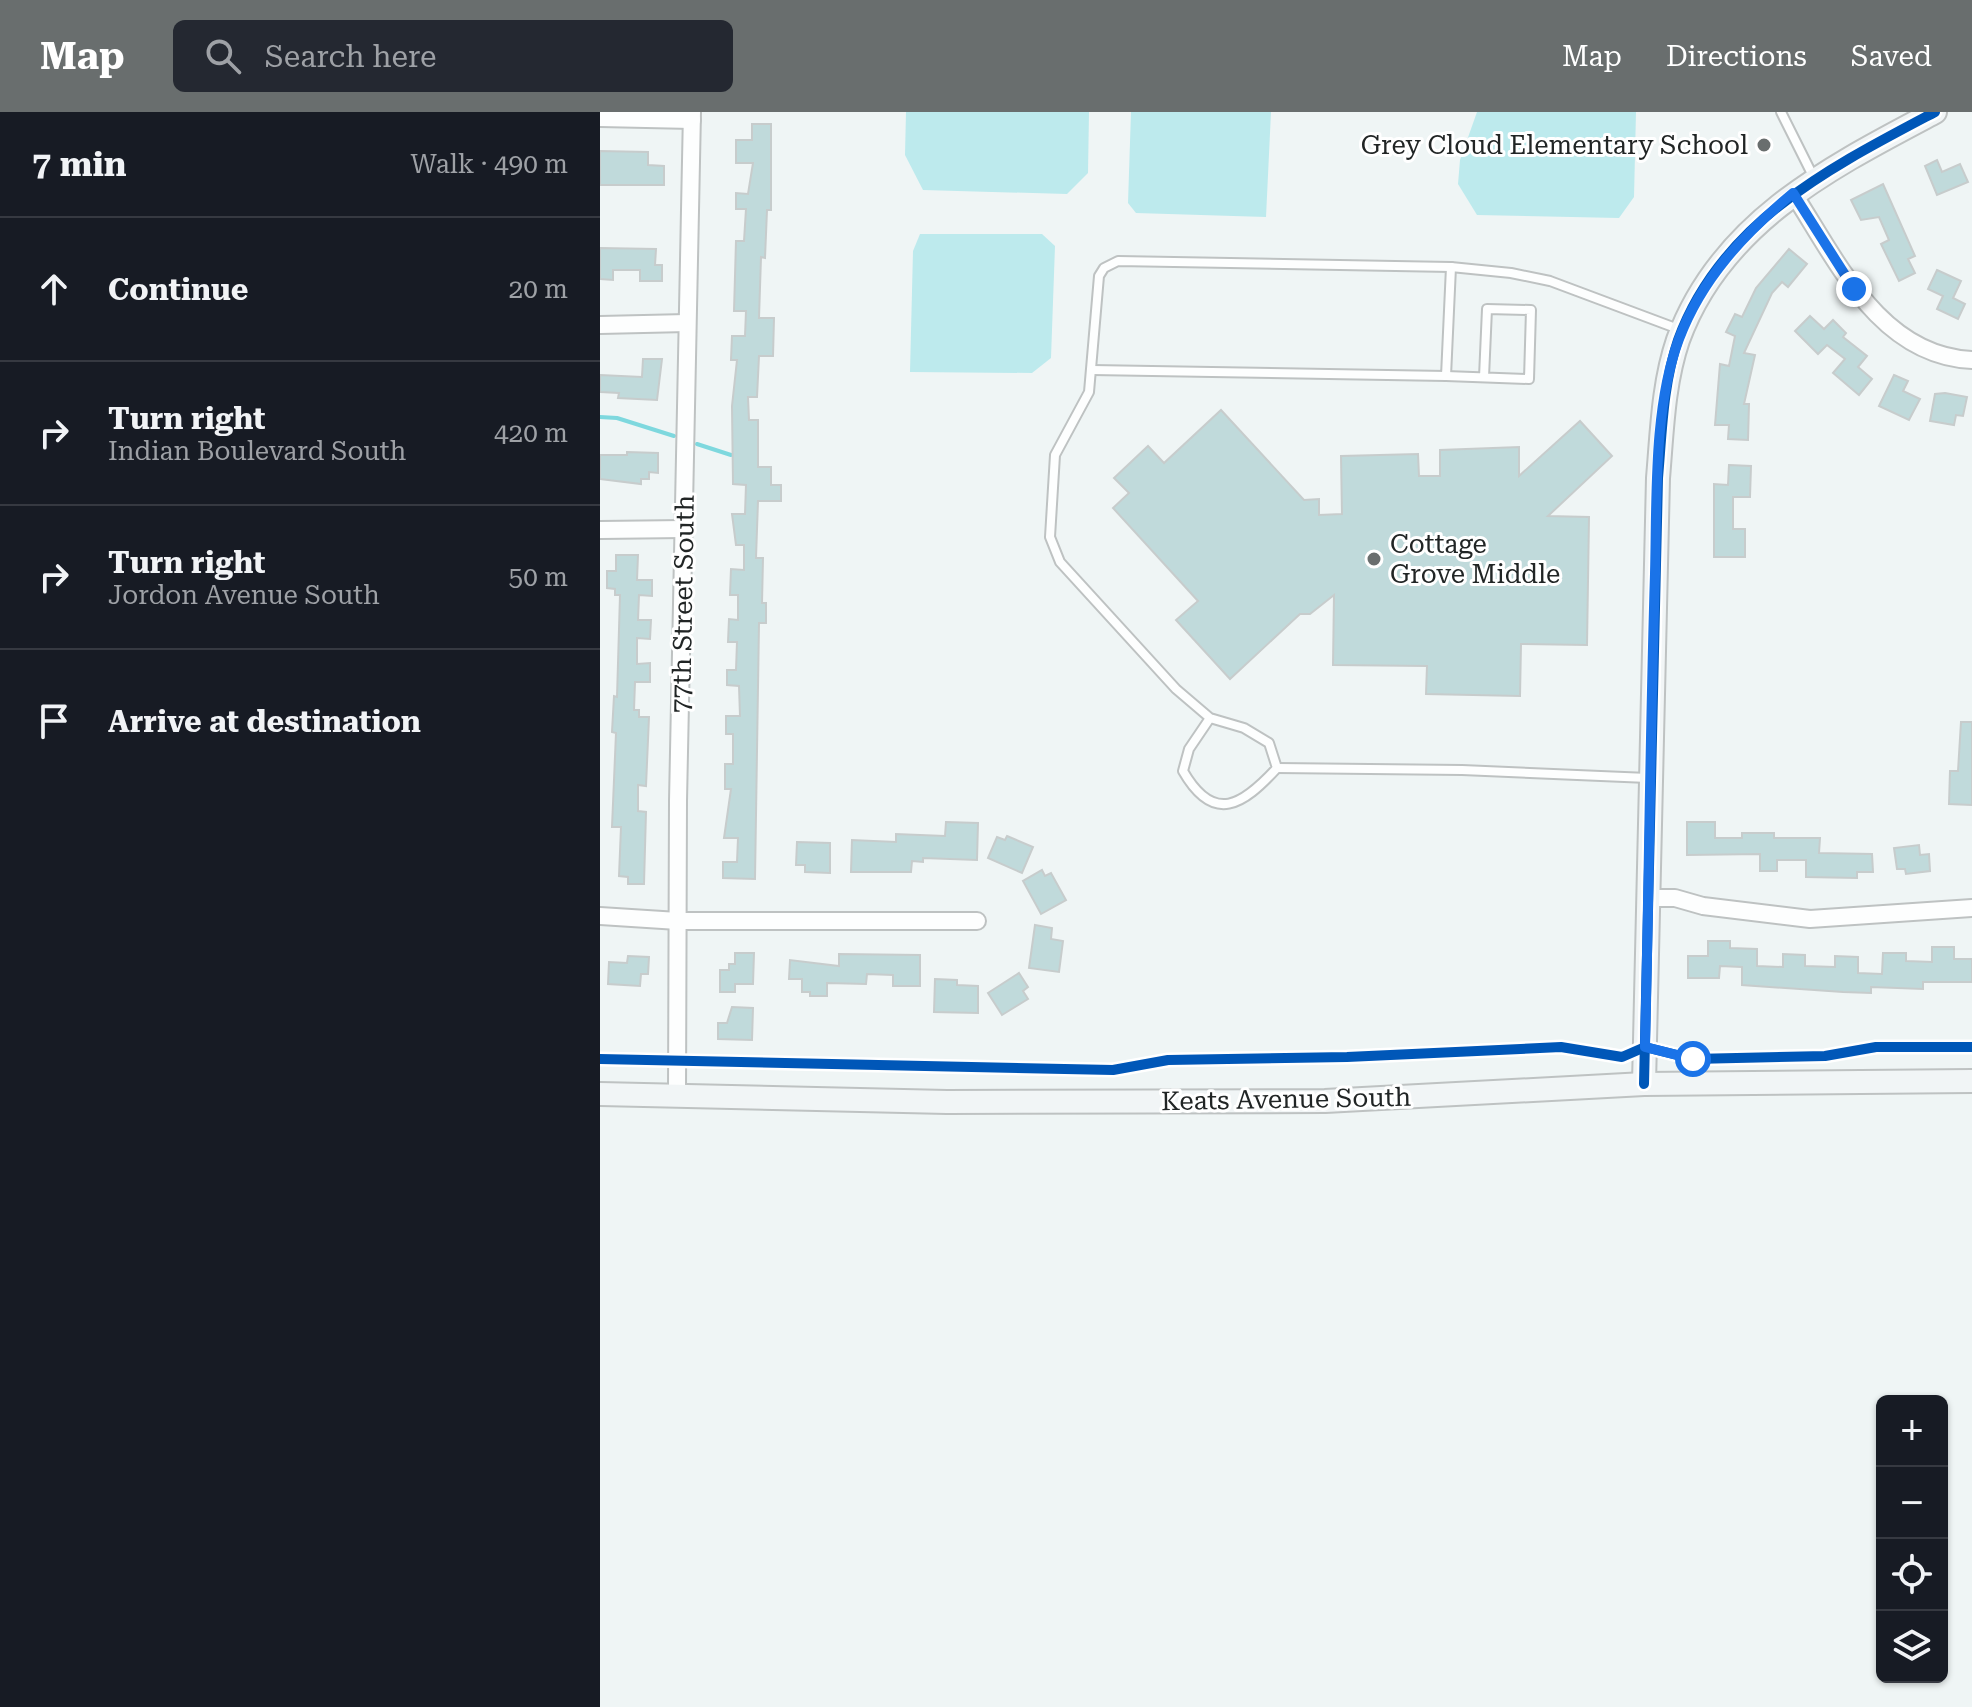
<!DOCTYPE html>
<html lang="en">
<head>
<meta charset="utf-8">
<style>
	:root { --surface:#171b24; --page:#242831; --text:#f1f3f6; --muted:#9ea1a6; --line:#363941; --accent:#696e6e }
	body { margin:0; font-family:"Roboto Serif",serif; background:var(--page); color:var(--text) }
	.controls { position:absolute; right:24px; bottom:24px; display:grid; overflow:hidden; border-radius:12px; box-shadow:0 2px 6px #0004 }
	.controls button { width:72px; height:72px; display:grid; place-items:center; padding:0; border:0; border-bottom:2px solid var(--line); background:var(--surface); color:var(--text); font:40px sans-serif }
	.stop { position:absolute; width:24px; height:24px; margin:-18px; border:6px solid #1a73e8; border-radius:50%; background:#fff }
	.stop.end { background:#1a73e8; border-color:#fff; box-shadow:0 2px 8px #0008 }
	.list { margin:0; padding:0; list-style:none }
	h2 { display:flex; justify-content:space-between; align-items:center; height:104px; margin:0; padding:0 32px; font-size:34px }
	h2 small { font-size:26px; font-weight:400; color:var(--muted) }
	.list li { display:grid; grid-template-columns:52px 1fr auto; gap:24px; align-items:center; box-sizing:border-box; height:144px; padding:0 32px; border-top:2px solid var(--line) }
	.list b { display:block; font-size:30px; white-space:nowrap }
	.list p { margin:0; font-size:26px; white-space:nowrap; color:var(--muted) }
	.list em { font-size:26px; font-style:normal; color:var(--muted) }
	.icon { flex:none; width:44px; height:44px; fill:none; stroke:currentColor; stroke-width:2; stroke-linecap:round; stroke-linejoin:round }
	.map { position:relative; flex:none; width:1372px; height:1595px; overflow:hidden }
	header { display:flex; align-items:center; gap:48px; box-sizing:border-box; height:112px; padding:0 40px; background:var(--accent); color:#fff }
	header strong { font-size:38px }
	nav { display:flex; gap:44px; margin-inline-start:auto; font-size:28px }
	.search { width:560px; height:72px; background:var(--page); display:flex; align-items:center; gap:20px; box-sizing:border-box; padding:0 28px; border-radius:12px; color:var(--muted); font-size:30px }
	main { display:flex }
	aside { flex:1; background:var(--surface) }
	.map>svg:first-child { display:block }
</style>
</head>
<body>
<header>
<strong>Map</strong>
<div class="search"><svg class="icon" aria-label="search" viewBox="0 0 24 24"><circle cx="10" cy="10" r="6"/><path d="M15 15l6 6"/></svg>Search here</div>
<nav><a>Map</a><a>Directions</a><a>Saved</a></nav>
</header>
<main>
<aside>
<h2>7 min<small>Walk · 490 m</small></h2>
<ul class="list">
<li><svg class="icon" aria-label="ahead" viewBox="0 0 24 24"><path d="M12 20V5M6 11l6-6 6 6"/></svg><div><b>Continue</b></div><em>20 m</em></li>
<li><svg class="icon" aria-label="right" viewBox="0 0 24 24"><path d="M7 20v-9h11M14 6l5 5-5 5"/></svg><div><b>Turn right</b><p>Indian Boulevard South</p></div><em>420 m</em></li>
<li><svg class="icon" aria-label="right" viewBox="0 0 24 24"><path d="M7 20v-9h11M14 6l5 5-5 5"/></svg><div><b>Turn right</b><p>Jordon Avenue South</p></div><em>50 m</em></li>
<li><svg class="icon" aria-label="arrive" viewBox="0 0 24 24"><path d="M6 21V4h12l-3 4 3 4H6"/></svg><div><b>Arrive at destination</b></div></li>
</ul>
</aside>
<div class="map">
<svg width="1372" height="1595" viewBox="0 0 1372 1595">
	<rect width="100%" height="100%" fill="#eff5f5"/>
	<!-- green -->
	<g fill="#bdeaed">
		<polygon points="306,0 489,0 488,61 467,82 323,78 305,43"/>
		<polygon points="531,0 671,0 666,105 536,101 528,91"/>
		<polygon points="877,0 1036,0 1034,85 1019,106 877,103 858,72 860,48"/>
		<polygon points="320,122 442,122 455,134 451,246 432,261 310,260 313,139"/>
	</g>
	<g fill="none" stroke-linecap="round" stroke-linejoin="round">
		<!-- stream -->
		<g stroke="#7ed8de" stroke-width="4">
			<polyline points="0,305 17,306 74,324"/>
			<polyline points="97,332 131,343"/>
		</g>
	</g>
	<!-- building -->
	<g fill="#c0dadb" stroke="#c7cccc" stroke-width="2">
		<polygon points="152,12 171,12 171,98 167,98 165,146 161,145 159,206 174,206 173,244 159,244 157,285 148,285 149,308 158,308 158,355 171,355 171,373 181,373 181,389 158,389 156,446 163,446 162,491 166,491 166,511 159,511 155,767 123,766 123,750 137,750 138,726 124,726 131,677 125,677 125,652 133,652 133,622 126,622 126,604 140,604 139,574 127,573 127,558 136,558 137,530 128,530 129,507 138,508 138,483 130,483 131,457 144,458 144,433 136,433 132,402 145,402 146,373 133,372 132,294 137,248 131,248 132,224 145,224 146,199 134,199 136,129 144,129 146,97 136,97 136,81 148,82 153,51 136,51 136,28 152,28"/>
		<polygon points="0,39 48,40 48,53 64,54 64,73 0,73"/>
		<polygon points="1337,48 1342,60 1360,52 1368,70 1337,83 1325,54"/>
		<polygon points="1283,72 1315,144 1308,147 1315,161 1299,169 1281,132 1289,128 1279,105 1261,108 1251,88"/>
		<polygon points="0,136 56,137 55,153 62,153 62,169 40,169 40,158 13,158 13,168 0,167"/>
		<polygon points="1189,137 1207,152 1188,175 1182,170 1172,181 1144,241 1155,243 1144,292 1149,292 1148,328 1128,327 1129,313 1115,313 1120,252 1129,254 1135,224 1126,220 1135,202 1142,205 1156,176"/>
		<polygon points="1337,158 1361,169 1353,186 1365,192 1358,207 1337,197 1343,184 1328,177"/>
		<polygon points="1210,204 1224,217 1233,208 1246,221 1243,225 1267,244 1258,255 1272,267 1259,283 1233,261 1245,247 1227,233 1218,242 1195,219"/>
		<polygon points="43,247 62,247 57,288 18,286 19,281 0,280 0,263 42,265"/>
		<polygon points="1294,263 1308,269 1303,279 1320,287 1309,308 1279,294"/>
		<polygon points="1345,281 1367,285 1363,304 1356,303 1354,313 1330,309 1335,282"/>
		<polygon points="621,298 704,388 719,387 719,403 742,402 741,344 818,342 819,364 840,364 840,338 919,335 919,364 980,309 1012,344 948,404 989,405 987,533 921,532 920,584 826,582 827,554 733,553 734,483 710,502 700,502 630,567 576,508 598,489 513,396 529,381 514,366 548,334 564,351"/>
		<polygon points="27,340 58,341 58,361 49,360 49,367 41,367 41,372 0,367 0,343 27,343"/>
		<polygon points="1129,353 1151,354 1150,385 1133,385 1133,417 1145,417 1145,445 1114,445 1114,372 1128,373"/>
		<polygon points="16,443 38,443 37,468 52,468 52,484 39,483 38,508 51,508 50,527 37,526 37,552 50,551 50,570 35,570 34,598 39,598 39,605 49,605 46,674 38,673 38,699 46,700 44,772 28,772 28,765 19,764 21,715 12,715 16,621 12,620 14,584 17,585 20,483 15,483 15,477 7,476 7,459 16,459"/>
		<polygon points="1361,610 1372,610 1372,693 1349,692 1350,659 1358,659"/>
		<polygon points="346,710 378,711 377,748 323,746 323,750 312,749 311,760 251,760 252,728 296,730 296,722 345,724"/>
		<polygon points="1087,710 1115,710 1115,726 1142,726 1142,721 1174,721 1174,726 1220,726 1219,741 1272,742 1273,760 1257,760 1257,766 1206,765 1206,748 1177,748 1177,759 1160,759 1160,742 1087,743"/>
		<polygon points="407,724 433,735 422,761 388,746 397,725 405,728"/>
		<polygon points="197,730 230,731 230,761 205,760 205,753 196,753"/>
		<polygon points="1319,733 1320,743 1329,742 1330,759 1306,762 1305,757 1297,757 1294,736"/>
		<polygon points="442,758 445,764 451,761 466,788 441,802 423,769"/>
		<polygon points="435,813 452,816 451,827 463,829 459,860 429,856"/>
		<polygon points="1108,829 1130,829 1130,836 1157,837 1157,854 1183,855 1183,842 1205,843 1205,854 1235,855 1235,844 1258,845 1258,861 1282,862 1283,841 1306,841 1306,849 1332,850 1332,835 1354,835 1354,847 1372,847 1372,870 1323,870 1323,877 1271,875 1271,881 1243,880 1142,873 1142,855 1120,854 1119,866 1088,866 1088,844 1108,844"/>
		<polygon points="135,841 154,841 153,872 135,872 135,880 120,880 120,858 129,858 129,852 135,852"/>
		<polygon points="239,842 320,843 320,874 293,874 293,863 267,862 266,872 227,871 227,884 210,884 210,880 202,880 202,867 189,867 190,848 239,854"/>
		<polygon points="28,844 49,845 48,862 41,862 40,874 8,872 9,850 27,851"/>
		<polygon points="419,861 428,875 423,879 428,887 402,903 388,881"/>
		<polygon points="335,867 357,868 357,873 378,874 378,901 334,900"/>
		<polygon points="132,895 153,896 152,928 118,927 118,911 127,911"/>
	</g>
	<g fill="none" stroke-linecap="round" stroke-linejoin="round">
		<!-- lane casing -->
		<g stroke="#bec2c2" stroke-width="12">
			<g id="lane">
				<polyline points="1181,0 1214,66"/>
				<polyline points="492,258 846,264 851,155"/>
				<polyline points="846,264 929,267 931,198 887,197 884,265"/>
				<path d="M610,606L589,637L583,659C614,713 643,693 677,656L669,631L644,616L610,606L576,577L460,450L450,425L455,343L489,280L499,164L504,156L518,149L851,155L911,161L950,169L1081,218"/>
				<polyline points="677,656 862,658 1048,666"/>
			</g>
		</g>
		<!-- street casing -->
		<g stroke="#bec2c2" stroke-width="20">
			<g id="street">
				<polyline points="0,6 92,8"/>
				<path d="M1193,81C1237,149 1280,244 1372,248"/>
				<polyline points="0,213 87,211"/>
				<polyline points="0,418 84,417"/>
				<polyline points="1049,786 1075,786 1103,794 1210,807 1372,796"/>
				<polyline points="0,804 78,809 377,809"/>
				<polyline points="77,984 78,689 92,0"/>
			</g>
		</g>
		<!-- secondary casing -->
		<g stroke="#bec2c2" stroke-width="26">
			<g id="secondary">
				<path d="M1044,972L1058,366C1062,320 1063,272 1078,228C1121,110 1231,55 1335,0"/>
				<polyline points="0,982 347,990 725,989 1044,972 1372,969"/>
			</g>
		</g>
		<!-- lane -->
		<use href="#lane" stroke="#fdfefe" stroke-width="8"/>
		<!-- street -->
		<use href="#street" stroke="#fdfefe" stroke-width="16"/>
		<!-- secondary -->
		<use href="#secondary" stroke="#f1f5f6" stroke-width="22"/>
		<!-- cycleway casing -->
		<g stroke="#fff" stroke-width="15">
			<g id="cycleway">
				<polyline points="0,947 513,958 568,948 747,945 961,935 1022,945 1045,935 1093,947 1225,944 1276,935 1372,935"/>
				<path d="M1044,972L1058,366C1062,320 1063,272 1078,228C1121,110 1231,55 1335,0"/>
			</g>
		</g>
		<!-- cycleway -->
		<use href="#cycleway" stroke="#0057b8" stroke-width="10"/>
	</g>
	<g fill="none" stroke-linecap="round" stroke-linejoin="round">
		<!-- route -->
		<path stroke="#1a73e8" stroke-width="10" d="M1093,947L1045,935C1049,778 1050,620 1055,462C1057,389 1053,296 1079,227C1102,166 1144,122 1193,81L1254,177"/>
	</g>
	<!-- markers -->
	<g fill="#696e6e" stroke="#fff" stroke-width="3">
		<circle cx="1164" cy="33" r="8"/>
		<circle cx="774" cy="447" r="8"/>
	</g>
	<g text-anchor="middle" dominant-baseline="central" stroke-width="6" stroke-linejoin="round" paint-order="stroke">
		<!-- poi labels -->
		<g font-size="26" fill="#212525" stroke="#fff" text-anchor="end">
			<text x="1148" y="33">Grey Cloud Elementary School</text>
			<text x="790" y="432" text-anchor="start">Cottage<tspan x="790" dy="30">Grove Middle</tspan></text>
		</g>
		<!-- street labels -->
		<g font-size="26" fill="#212525" stroke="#fff">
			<text transform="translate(83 492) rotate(-89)">77th Street South</text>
			<text transform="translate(686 987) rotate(-1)">Keats Avenue South</text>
		</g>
	</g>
</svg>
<div class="controls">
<button>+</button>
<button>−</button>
<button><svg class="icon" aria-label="locate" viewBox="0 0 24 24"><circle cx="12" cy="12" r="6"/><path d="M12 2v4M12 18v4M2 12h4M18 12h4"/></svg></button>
<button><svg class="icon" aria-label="layers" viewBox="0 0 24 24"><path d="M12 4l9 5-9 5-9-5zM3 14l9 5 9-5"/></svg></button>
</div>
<div class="stop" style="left:1093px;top:947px"></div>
<div class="stop end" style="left:1254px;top:177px"></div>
</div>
</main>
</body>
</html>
